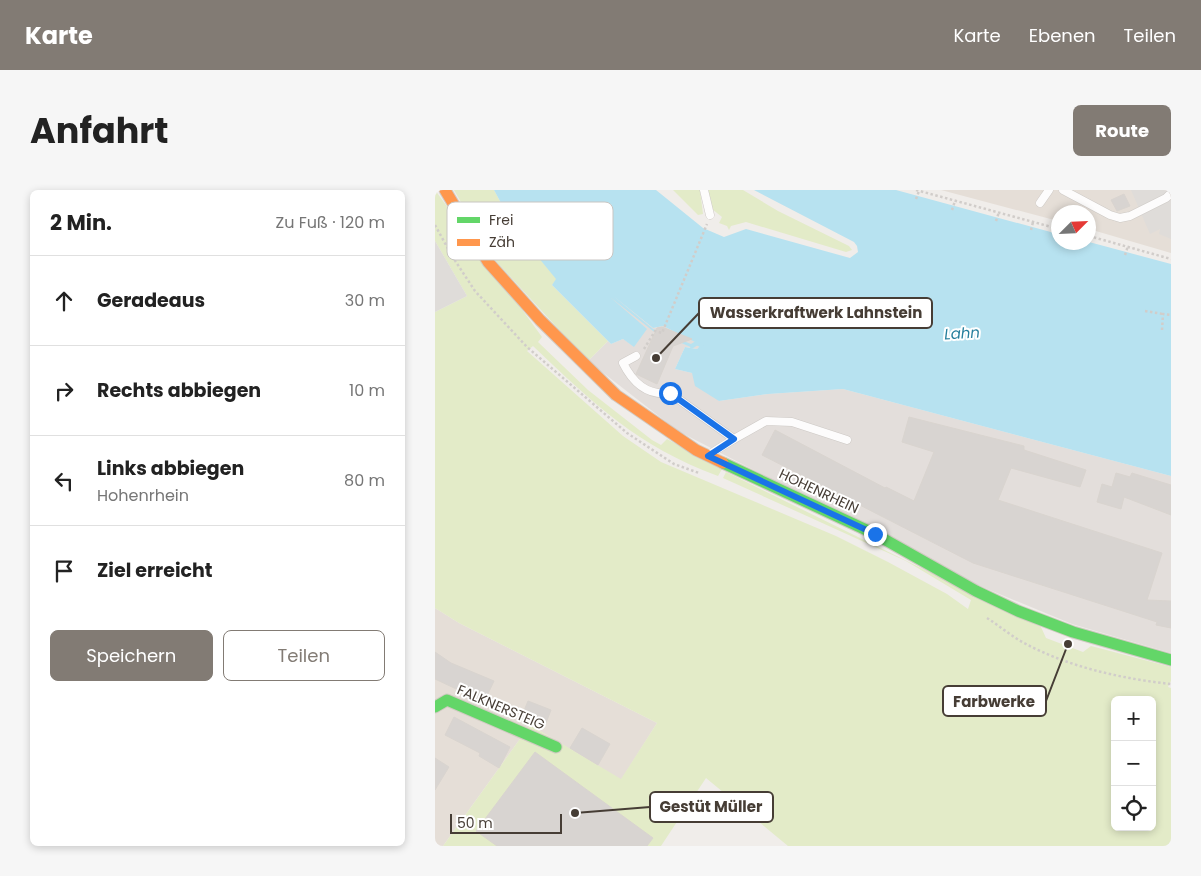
<!DOCTYPE html>
<html lang="de">
<head>
<meta charset="utf-8">
<style>
	:root { --surface:#fff; --page:#f6f6f6; --text:#222; --muted:#767676; --line:#e0e0e0; --accent:#827b74 }
	body { margin:0; font-family:Poppins,sans-serif; background:var(--page); color:var(--text) }
	.controls { position:absolute; right:15px; bottom:15px; display:grid; overflow:hidden; border-radius:8px; box-shadow:0 2px 8px #0003 }
	.controls button { width:45px; height:45px; display:grid; place-items:center; padding:0; border:0; border-bottom:1px solid var(--line); background:var(--surface); color:var(--text); font:25px sans-serif }
	.compass { position:absolute; left:616px; top:15px; width:45px; height:45px; border-radius:50%; background:var(--surface); box-shadow:0 2px 8px #0003; rotate:66deg }
	.scale { position:absolute; left:15px; bottom:12px; width:112px; box-sizing:border-box; padding-left:5px; border:2px solid #463d35; border-top:0; font-size:14px; line-height:18px; white-space:nowrap; color:#463d35; -webkit-text-stroke:4px #fff; paint-order:stroke }
	.stop { position:absolute; width:15px; height:15px; margin:-11px; border:4px solid #1a73e8; border-radius:50%; background:#fff }
	.stop.end { background:#1a73e8; border-color:#fff; box-shadow:0 1px 5px #0008 }
	.list { margin:0; padding:0; list-style:none }
	h2 { display:flex; justify-content:space-between; align-items:center; height:65px; margin:0; padding:0 20px; font-size:21px }
	h2 small { font-size:16px; font-weight:400; color:var(--muted) }
	.list li { display:grid; grid-template-columns:32px 1fr auto; gap:15px; align-items:center; box-sizing:border-box; height:90px; padding:0 20px; border-top:1px solid var(--line) }
	.list b { display:block; font-size:19px; white-space:nowrap }
	.list p { margin:0; font-size:16px; white-space:nowrap; color:var(--muted) }
	.list em { font-size:16px; font-style:normal; color:var(--muted) }
	.actions { display:flex; gap:10px; padding:15px 20px }
	.actions a { flex:1; padding:11px 0; border:1px solid var(--accent); border-radius:8px; text-align:center; font-size:18px; color:var(--accent) }
	.actions .main { background:var(--accent); color:#fff }
	.icon { flex:none; width:28px; height:28px; fill:none; stroke:currentColor; stroke-width:2; stroke-linecap:round; stroke-linejoin:round }
	.map { position:relative; flex:none; width:736px; height:656px; overflow:hidden; border-radius:8px }
	header { display:flex; align-items:center; gap:30px; box-sizing:border-box; height:70px; padding:0 25px; background:var(--accent); color:#fff }
	header strong { font-size:24px }
	nav { display:flex; gap:28px; margin-inline-start:auto; font-size:18px }
	.intro { display:flex; align-items:center; justify-content:space-between; box-sizing:border-box; height:120px; padding:0 30px }
	h1 { margin:0; font-size:35px }
	.button { padding:12px 22px; border-radius:8px; background:var(--accent); color:#fff; font-size:18px; font-weight:700 }
	main { display:flex; gap:30px; padding:0 30px }
	aside { flex:1; background:var(--surface); border-radius:8px; box-shadow:0 2px 8px #0003 }
	.map>svg:first-child { display:block }
</style>
</head>
<body>
<header>
<strong>Karte</strong>
<nav><a>Karte</a><a>Ebenen</a><a>Teilen</a></nav>
</header>
<div class="intro"><h1>Anfahrt</h1><a class="button">Route</a></div>
<main>
<aside>
<h2>2 Min.<small>Zu Fuß · 120 m</small></h2>
<ul class="list">
<li><svg class="icon" aria-label="ahead" viewBox="0 0 24 24"><path d="M12 20V5M6 11l6-6 6 6"/></svg><div><b>Geradeaus</b></div><em>30 m</em></li>
<li><svg class="icon" aria-label="right" viewBox="0 0 24 24"><path d="M7 20v-9h11M14 6l5 5-5 5"/></svg><div><b>Rechts abbiegen</b></div><em>10 m</em></li>
<li><svg class="icon" aria-label="left" viewBox="0 0 24 24"><path d="M17 20v-9H6M10 6l-5 5 5 5"/></svg><div><b>Links abbiegen</b><p>Hohenrhein</p></div><em>80 m</em></li>
<li><svg class="icon" aria-label="arrive" viewBox="0 0 24 24"><path d="M6 21V4h12l-3 4 3 4H6"/></svg><div><b>Ziel erreicht</b></div></li>
</ul>
<div class="actions"><a class="main">Speichern</a><a>Teilen</a></div>
</aside>
<div class="map">
<svg width="736" height="656" viewBox="0 0 736 656">
	<rect width="100%" height="100%" fill="#f0edea"/>
	<!-- residential -->
	<g fill="#e5ded7">
		<polygon points="506,0 736,0 736,63 654,39 654,22 624,22 623,31"/>
		<polygon points="0,418 24,433 222,533 186,590 95,535 8,656 0,656"/>
	</g>
	<!-- industrial -->
	<polygon fill="#e3dedb" points="177,105 218,138 228,136 267,155 262,159 250,157 240,179 257,183 284,211 333,204 408,199 736,286 736,463 637,434 545,396 243,241 153,171 173,151 176,154 188,149 199,156 211,139 174,108"/>
	<!-- green -->
	<g fill="#e3ebc8" fill-rule="evenodd">
		<path d="M0,0L107,147L103,152L153,200L217,250L226,255L232,249L287,279L283,286C202,256 159,214 98,156L92,161L188,246L226,272L401,346L453,372L512,404L533,419L536,410L471,371L288,288L291,282L606,437L611,448L648,462L656,456L736,477V491L733,497L736,498V656H353L271,588L226,656H8L95,535L186,589L222,533L24,433L0,418V122L32,106L0,51ZM680,510H717V637H680Z"/>
		<polygon points="19,0 59,0 80,39 122,89 117,95 173,151 153,171 58,68"/>
		<polygon points="238,0 265,0 268,24 263,25"/>
		<polygon points="272,0 308,0 343,21 414,56 417,60 411,62 311,32 296,36 294,40 292,36 284,33 287,27 277,19"/>
	</g>
	<!-- parking -->
	<g fill="#dfdcd9">
		<polygon points="696,0 736,0 736,49 724,44 725,39 715,44"/>
		<polygon points="0,51 32,106 0,122"/>
	</g>
	<!-- water -->
	<polygon fill="#b7e2f0" points="59,0 221,0 268,38 289,47 311,39 415,68 423,62 422,56 419,52 319,0 461,0 623,44 624,52 654,52 736,74 736,286 408,199 333,204 284,211 260,196 257,183 240,179 250,157 262,159 266,155 228,136 218,138 177,105 218,139 256,154 258,158 218,141 175,107 212,139 199,157 188,149 176,154 117,95 121,89 80,39"/>
	<g fill="none" stroke-linecap="round" stroke-linejoin="round">
		<!-- stream -->
		<polyline stroke="#b7e2f0" stroke-width="4.5" points="257,156 262,153 266,155"/>
	</g>
	<!-- building -->
	<g fill="#d8d4d1" stroke="#d9d4cf">
		<polygon points="689,4 695,16 682,21 676,10"/>
		<polygon points="227,137 257,149 238,156 222,194 201,184 222,138"/>
		<polygon points="474,227 589,256 589,260 651,280 645,297 576,278 563,310 727,363 712,410 736,411 736,438 721,435 722,432 538,373 327,265 340,240 450,298 451,297 479,311 499,262 467,252"/>
		<polygon points="681,283 695,287 697,283 736,295 736,325 689,307 686,319 662,312 667,294 677,297"/>
		<polygon points="0,462 16,473 59,491 49,512 0,489"/>
		<polygon points="93,511 116,520 109,538 86,528"/>
		<polygon points="19,527 75,557 64,578 44,566 45,563 10,545"/>
		<polygon points="147,538 175,554 163,575 135,558"/>
		<polygon points="100,562 218,648 212,656 62,656 41,641"/>
		<polygon points="0,568 14,577 0,600"/>
	</g>
	<g fill="none" stroke-linecap="round" stroke-linejoin="round">
		<!-- lane casing -->
		<g stroke="#cdc9c5" stroke-width="9">
			<g id="lane">
				<polyline points="269,0 275,25"/>
				<polyline points="628,0 675,25 685,28 695,26 731,8 736,3"/>
				<polyline points="605,13 614,0"/>
				<path d="M201,166L188,173C198,193 212,206 235,203L299,249L275,264"/>
				<polyline points="299,249 331,231 357,232 412,250"/>
			</g>
		</g>
		<!-- fast casing -->
		<g stroke="#d1cac2" stroke-width="13">
			<g id="fast">
				<polyline points="288,273 440,344 541,401 583,421 638,442 736,470"/>
				<polyline points="0,517 12,510 121,557"/>
			</g>
		</g>
		<!-- slow casing -->
		<g stroke="#d1cac2" stroke-width="13">
			<polyline id="slow" points="10,0 53,72 105,130 181,205 261,260 288,273"/>
		</g>
		<!-- path -->
		<g stroke="#d1cdca" stroke-width="2.5" stroke-dasharray="2.5 2.5" stroke-linecap="butt">
			<polyline points="481,0 624,39"/>
			<polyline points="481,9 484,1"/>
			<polyline points="517,20 520,11"/>
			<polyline points="561,31 564,22"/>
			<polyline points="0,35 17,66 40,101 92,157 192,243 239,274 264,283"/>
			<polyline points="596,40 598,32"/>
			<polyline points="654,46 736,69"/>
			<polyline points="647,54 648,52"/>
			<polyline points="690,65 693,56"/>
			<polyline points="710,121 728,124"/>
			<polyline points="727,140 728,124 736,125"/>
			<polyline points="209,159 220,141 227,143 272,34"/>
			<path d="M552,428C565,436 577,447 591,454C634,477 688,489 736,494"/>
		</g>
		<!-- lane -->
		<use href="#lane" stroke="#fdfcfc" stroke-width="8"/>
		<!-- fast -->
		<use href="#fast" stroke="#63d668" stroke-width="11"/>
		<!-- slow -->
		<use href="#slow" stroke="#ff974d" stroke-width="11"/>
	</g>
	<g fill="none" stroke-linecap="round" stroke-linejoin="round">
		<!-- route -->
		<polyline stroke="#1a73e8" stroke-width="6" points="235,203 299,249 273,266 440,344"/>
	</g>
	<g text-anchor="middle" dominant-baseline="central" stroke-width="4" stroke-linejoin="round" paint-order="stroke">
		<!-- street labels -->
		<g font-size="14" fill="#463d35" stroke="#fff">
			<text transform="translate(384 301) rotate(25)">HOHENRHEIN</text>
			<text transform="translate(66 517) rotate(23)">FALKNERSTEIG</text>
		</g>
		<!-- water labels -->
		<g font-size="15" font-style="italic" fill="#267f9d" stroke="#fff">
			<text transform="translate(527 143) rotate(-3)">Lahn</text>
		</g>
	</g>
	<!-- legend -->
	<rect x="12" y="12" width="166" height="58" rx="8" fill="#fff" stroke="#c8c5c2" stroke-width="1"/>
	<rect x="22" y="27" width="23" height="6" fill="#63d668"/>
	<rect x="22" y="49" width="23" height="7" fill="#ff974d"/>
	<g font-size="14" fill="#463d35">
		<text x="54" y="35">Frei</text>
		<text x="54" y="57">Zäh</text>
	</g>
	<!-- callouts -->
	<path fill="none" stroke="#463d35" stroke-width="2" d="M221 168L264 123M633 454L611 511M140 623L215 617"/>
	<g fill="#463d35" stroke="#fff" stroke-width="2">
		<circle cx="221" cy="168" r="5"/>
		<circle cx="633" cy="454" r="5"/>
		<circle cx="140" cy="623" r="5"/>
	</g>
	<g fill="#fff" stroke="#463d35" stroke-width="2">
		<rect x="264" y="108" width="233" height="30" rx="5"/>
		<rect x="508" y="496" width="103" height="30" rx="5"/>
		<rect x="215" y="602" width="123" height="30" rx="5"/>
	</g>
	<g font-size="15" text-anchor="middle" font-weight="bold" fill="#463d35">
		<text x="381" y="128">Wasserkraftwerk Lahnstein</text>
		<text x="559" y="517">Farbwerke</text>
		<text x="276" y="622">Gestüt Müller</text>
	</g>
</svg>
<div class="controls">
<button>+</button>
<button>−</button>
<button><svg class="icon" aria-label="locate" viewBox="0 0 24 24"><circle cx="12" cy="12" r="6"/><path d="M12 2v4M12 18v4M2 12h4M18 12h4"/></svg></button>
</div>
<svg class="compass" viewBox="-18 -18 36 36"><path d="M0-13l5 13h-10z" fill="#e53935"/><path d="M0 13l5-13h-10z" fill="#767676"/></svg>
<div class="scale">50 m</div>
<div class="stop" style="left:235px;top:203px"></div>
<div class="stop end" style="left:440px;top:344px"></div>
</div>
</main>
</body>
</html>
